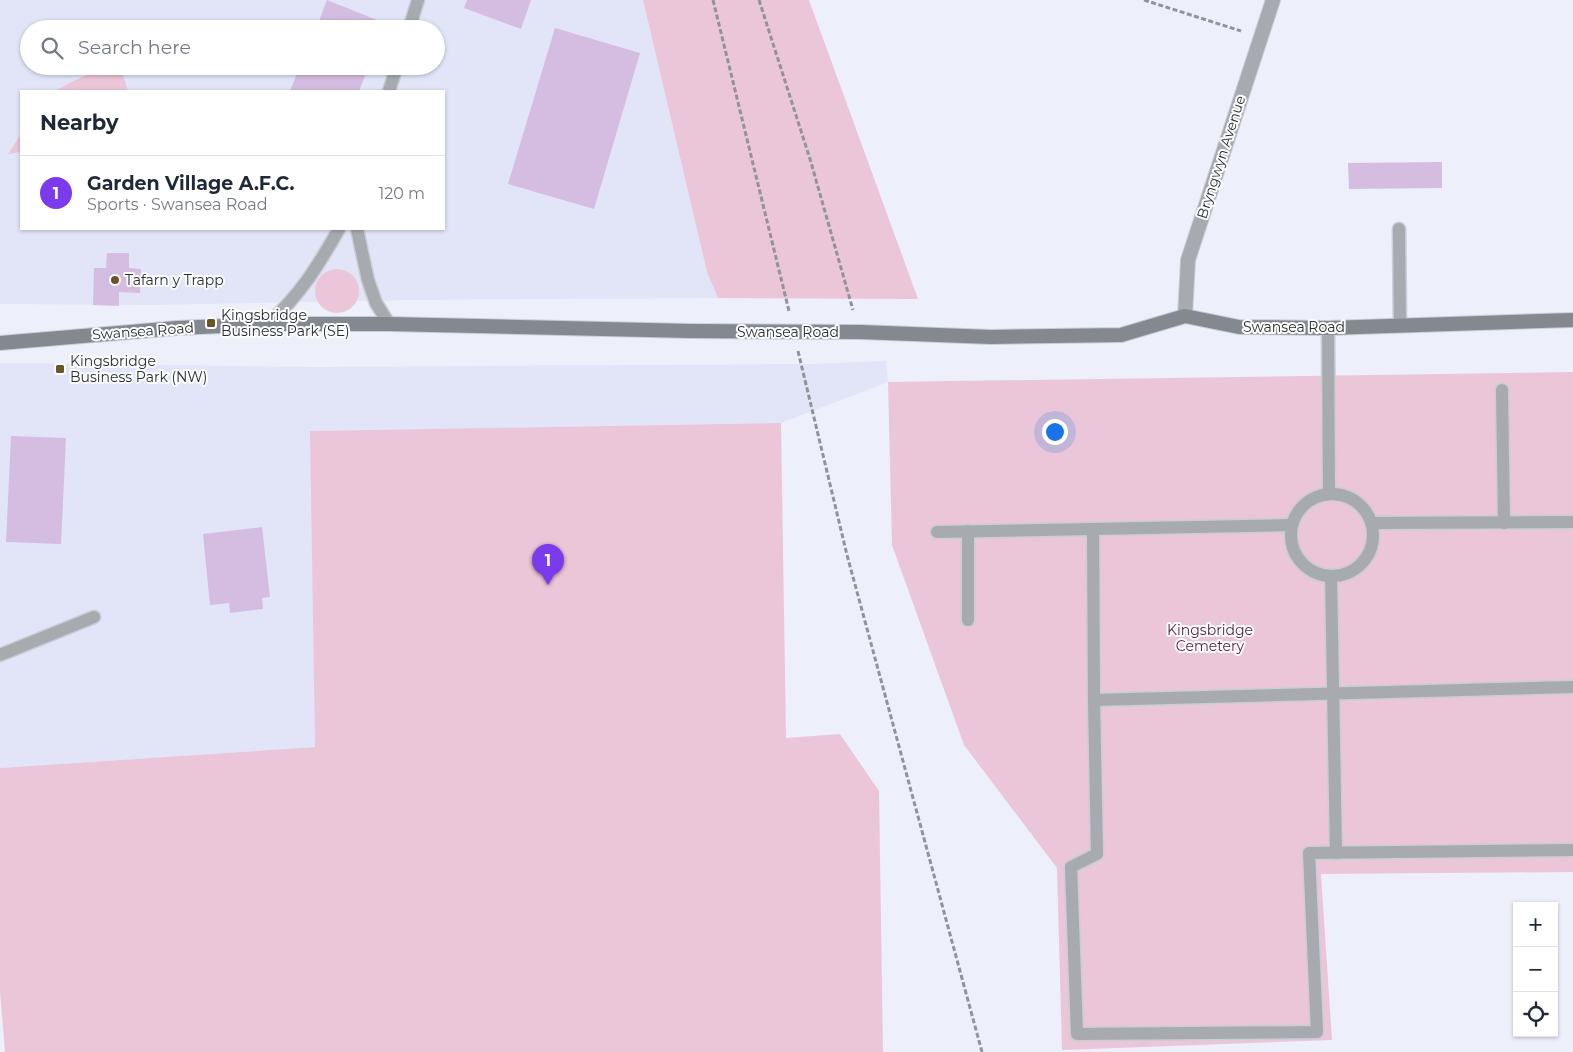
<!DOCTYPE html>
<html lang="en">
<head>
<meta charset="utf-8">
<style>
	:root { --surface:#fff; --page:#f6f6f7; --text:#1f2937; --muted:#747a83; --line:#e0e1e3; --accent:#7c3aed }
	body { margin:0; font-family:Montserrat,sans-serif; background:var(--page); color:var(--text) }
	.controls { position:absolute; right:15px; bottom:15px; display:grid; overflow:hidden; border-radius:0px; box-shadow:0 1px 4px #0004 }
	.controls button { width:45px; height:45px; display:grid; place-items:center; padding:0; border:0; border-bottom:1px solid var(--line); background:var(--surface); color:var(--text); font:25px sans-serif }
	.you { position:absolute; left:1054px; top:431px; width:18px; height:18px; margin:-12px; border:4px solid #fff; border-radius:50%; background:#1a73e8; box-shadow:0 0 0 8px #1a73e833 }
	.badge { display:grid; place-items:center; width:32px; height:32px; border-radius:50%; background:var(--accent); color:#fff; font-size:16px; font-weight:700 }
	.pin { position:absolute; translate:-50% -41px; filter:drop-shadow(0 1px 2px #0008) }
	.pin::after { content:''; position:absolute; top:26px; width:18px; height:15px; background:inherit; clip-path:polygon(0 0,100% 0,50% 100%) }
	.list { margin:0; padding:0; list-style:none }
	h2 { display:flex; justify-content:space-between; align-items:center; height:65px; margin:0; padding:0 20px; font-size:21px }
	h2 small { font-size:16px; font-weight:400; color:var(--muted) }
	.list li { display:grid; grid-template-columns:32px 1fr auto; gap:15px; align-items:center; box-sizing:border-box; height:75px; padding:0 20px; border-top:1px solid var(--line) }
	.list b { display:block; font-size:19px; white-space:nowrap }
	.list p { margin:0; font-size:16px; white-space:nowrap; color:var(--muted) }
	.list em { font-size:16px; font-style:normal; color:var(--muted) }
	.icon { flex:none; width:28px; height:28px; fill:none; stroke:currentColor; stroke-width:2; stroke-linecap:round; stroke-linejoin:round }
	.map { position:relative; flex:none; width:1573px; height:1052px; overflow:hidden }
	.search { position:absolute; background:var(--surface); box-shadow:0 1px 4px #0004; left:20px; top:20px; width:425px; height:55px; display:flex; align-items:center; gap:12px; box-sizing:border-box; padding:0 18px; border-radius:28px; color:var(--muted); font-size:19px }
	.panel { position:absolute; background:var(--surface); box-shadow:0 1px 4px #0004; left:20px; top:90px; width:425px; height:140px; border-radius:0px }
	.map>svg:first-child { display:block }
</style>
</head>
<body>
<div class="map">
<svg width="1573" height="1052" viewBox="0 0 1573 1052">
	<rect width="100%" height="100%" fill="#edeffb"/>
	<!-- built -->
	<g fill="#e2e5f8" fill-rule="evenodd">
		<path d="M0,0H643L707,272L718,298L410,300L153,305L0,304ZM29,29H436V66H29ZM21,91H444V229H21Z"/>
		<polygon points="886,361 888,382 781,423 311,431 315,747 0,768 0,363 317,367 811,364"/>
	</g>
	<!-- green -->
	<g fill="#ebc6d8">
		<polygon points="643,0 809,0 918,299 718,298 707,272"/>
		<polygon points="108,66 120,66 128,91 56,91 71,82"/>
		<polygon points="21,134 21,152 8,154"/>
		<circle cx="337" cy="291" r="22"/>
		<polygon points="1573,372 1573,872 1321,874 1332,1040 1062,1050 1057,868 964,745 892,545 888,382"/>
		<polygon points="781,423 786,738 840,734 879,791 883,1052 5,1052 0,991 0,768 315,747 310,431"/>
	</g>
	<!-- building -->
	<g fill="#d4bde0">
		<polygon points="327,0 377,20 374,29 316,29"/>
		<polygon points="467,0 531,0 521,29 464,8"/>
		<polygon points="555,28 640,53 594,209 508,184"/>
		<polygon points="300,66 358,66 356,72 365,76 359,91 290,91"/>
		<polygon points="1442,162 1442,188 1349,189 1348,163"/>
		<polygon points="107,253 129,253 129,268 141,269 140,293 119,292 119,306 93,305 94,268 106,268"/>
		<polygon points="11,436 66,438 61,544 6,542"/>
		<polygon points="262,527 270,597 262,598 263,609 230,613 229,603 210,605 203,534"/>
	</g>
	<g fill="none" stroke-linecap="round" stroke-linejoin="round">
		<!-- service casing -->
		<g stroke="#caccd6" stroke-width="15">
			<g id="service">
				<polyline points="409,29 418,0"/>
				<polyline points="389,91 397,66"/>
				<polyline points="357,229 368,280 376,303 389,324"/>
				<polyline points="1399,229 1400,325"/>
				<path d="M268,324C300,295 318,266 339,229"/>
				<polyline points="1328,328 1329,494"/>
				<polyline points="1502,390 1504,523"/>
				<circle cx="1332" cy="535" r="41"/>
				<polyline points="1372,523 1573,522"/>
				<polyline points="1093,529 1094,700 1573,687"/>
				<polyline points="968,531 968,620"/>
				<polyline points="937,532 1292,525"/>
				<polyline points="1331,576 1336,853"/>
				<polyline points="0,655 94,617"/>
				<polyline points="1094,700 1097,854 1071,867 1077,1034 1317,1032 1309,853 1573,850"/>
			</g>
		</g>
		<!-- minor casing -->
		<g stroke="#caccd6" stroke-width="16">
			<polyline id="minor" points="1185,316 1188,260 1273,0"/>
		</g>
		<!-- secondary casing -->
		<g stroke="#caccd6" stroke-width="16">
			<g id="secondary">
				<polyline points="860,332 991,337 1121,335 1185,316 1239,327 1328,328 1573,320"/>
				<polyline points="0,343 177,328 268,324 389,324 690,331"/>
			</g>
		</g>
		<!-- path -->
		<g stroke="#91939b" stroke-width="3" stroke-dasharray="5 2.5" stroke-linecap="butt">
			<polyline points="713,0 789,311"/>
			<polyline points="759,0 810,159 853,310"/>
			<polyline points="1144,0 1241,31"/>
			<polyline points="798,351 847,555 982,1052"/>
		</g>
		<!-- service -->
		<use href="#service" stroke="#a7abaf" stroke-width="12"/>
		<!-- minor -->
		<use href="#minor" stroke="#a7abaf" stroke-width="14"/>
		<!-- secondary -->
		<use href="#secondary" stroke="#83898f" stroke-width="14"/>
		<!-- secondary-bridge casing -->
		<g stroke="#caccd6" stroke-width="16" stroke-linecap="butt">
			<polyline id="secondary-bridge" points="690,331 860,332"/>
		</g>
		<!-- secondary-bridge -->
		<use href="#secondary-bridge" stroke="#83898f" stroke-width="14"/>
	</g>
	<!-- markers -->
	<g fill="#695625" stroke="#fcfdff" stroke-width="2">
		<circle cx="115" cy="280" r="5"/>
		<rect x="206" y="318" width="10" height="10" rx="2.5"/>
		<rect x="55" y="364" width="10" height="10" rx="2.5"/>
	</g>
	<g text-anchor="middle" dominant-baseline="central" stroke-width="4" stroke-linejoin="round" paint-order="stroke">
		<!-- street labels -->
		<g font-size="14" fill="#2b2c30" stroke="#fcfdff">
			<text transform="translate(1221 157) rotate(-72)">Bryngwyn Avenue</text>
			<text x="1294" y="327">Swansea Road</text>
			<text transform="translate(143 331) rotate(-4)">Swansea Road</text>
			<text x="788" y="332">Swansea Road</text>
		</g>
		<!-- poi labels -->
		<g font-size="14" fill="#2b2c30" stroke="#fcfdff" text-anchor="start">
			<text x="125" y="280">Tafarn y Trapp</text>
			<text x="221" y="315">Kingsbridge<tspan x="221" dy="16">Business Park (SE)</tspan></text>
			<text x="70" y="361">Kingsbridge<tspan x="70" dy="16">Business Park (NW)</tspan></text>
		</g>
		<!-- park labels -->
		<g font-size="14" fill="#511f3b" stroke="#fcfdff">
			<text x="1210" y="630">Kingsbridge<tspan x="1210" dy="16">Cemetery</tspan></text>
		</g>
	</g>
</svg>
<div class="controls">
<button>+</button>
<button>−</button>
<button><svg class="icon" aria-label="locate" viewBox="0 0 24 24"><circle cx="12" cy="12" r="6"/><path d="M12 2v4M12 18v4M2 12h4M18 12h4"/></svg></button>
</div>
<div class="you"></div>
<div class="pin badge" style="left:548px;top:585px">1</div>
<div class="search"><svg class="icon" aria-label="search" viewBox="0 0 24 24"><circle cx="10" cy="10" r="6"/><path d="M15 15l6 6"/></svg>Search here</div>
<section class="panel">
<h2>Nearby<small></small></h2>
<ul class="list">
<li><span class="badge">1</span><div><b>Garden Village A.F.C.</b><p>Sports · Swansea Road</p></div><em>120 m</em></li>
</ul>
</section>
</div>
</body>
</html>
